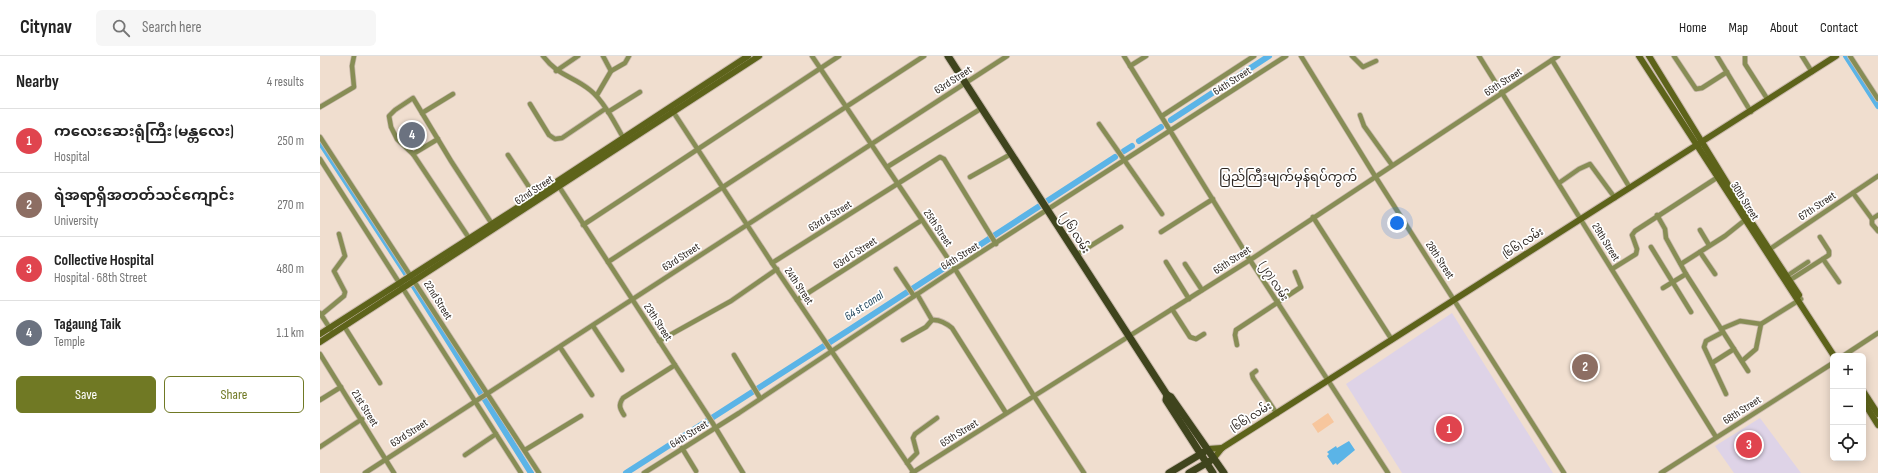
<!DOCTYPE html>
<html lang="en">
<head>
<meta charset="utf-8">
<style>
	:root { --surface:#fff; --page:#f6f6f6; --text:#222; --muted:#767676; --line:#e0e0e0; --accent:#707924 }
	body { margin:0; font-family:"Sofia Sans Condensed","Noto Sans Myanmar",sans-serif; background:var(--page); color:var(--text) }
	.controls { position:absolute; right:12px; bottom:12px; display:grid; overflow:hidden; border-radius:6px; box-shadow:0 2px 10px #0003 }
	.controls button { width:36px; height:36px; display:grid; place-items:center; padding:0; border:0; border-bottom:1px solid var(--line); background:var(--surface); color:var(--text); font:20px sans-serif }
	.you { position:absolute; left:1077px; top:167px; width:14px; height:14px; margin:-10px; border:3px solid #fff; border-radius:50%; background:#1a73e8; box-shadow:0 0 0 6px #1a73e833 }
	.badge { display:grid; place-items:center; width:26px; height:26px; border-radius:50%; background:var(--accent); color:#fff; font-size:13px; font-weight:700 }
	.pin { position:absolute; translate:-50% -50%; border:2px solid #fff; box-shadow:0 1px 4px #0006 }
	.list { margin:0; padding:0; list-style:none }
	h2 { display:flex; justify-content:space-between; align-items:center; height:52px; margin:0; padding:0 16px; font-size:17px }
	h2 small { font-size:13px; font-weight:400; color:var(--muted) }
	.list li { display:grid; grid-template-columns:26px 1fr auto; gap:12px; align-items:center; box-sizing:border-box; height:64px; padding:0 16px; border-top:1px solid var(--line) }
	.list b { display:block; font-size:15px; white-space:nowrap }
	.list p { margin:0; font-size:13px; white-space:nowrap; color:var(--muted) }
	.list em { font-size:13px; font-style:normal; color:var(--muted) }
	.actions { display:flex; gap:8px; padding:12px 16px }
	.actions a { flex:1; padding:9px 0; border:1px solid var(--accent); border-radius:6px; text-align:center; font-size:14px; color:var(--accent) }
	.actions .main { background:var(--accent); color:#fff }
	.icon { flex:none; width:22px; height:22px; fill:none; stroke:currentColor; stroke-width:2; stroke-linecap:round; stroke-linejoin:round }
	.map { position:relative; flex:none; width:1558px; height:417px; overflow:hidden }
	header { display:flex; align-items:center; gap:24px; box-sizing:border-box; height:56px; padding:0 20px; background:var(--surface); border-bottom:1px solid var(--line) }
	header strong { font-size:19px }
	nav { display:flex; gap:22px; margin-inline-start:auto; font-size:14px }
	.search { width:280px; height:36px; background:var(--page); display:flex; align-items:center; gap:10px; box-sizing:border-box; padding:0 14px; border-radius:6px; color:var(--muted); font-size:15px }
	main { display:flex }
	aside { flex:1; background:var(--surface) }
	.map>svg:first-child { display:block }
</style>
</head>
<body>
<header>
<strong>Citynav</strong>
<div class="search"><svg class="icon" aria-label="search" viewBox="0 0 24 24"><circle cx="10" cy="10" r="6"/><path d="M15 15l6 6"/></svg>Search here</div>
<nav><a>Home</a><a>Map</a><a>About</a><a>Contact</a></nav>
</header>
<main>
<aside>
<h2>Nearby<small>4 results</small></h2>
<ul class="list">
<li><span class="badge" style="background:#e0444e">1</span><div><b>ကလေးဆေးရုံကြီး (မန္တလေး)</b><p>Hospital</p></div><em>250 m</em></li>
<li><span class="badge" style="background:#8d6e63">2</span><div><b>ရဲအရာရှိအတတ်သင်ကျောင်း</b><p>University</p></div><em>270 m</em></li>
<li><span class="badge" style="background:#e0444e">3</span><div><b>Collective Hospital</b><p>Hospital · 68th Street</p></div><em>480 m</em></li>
<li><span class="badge" style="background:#6b7280">4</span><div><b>Tagaung Taik</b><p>Temple</p></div><em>1.1 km</em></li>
</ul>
<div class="actions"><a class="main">Save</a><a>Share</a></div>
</aside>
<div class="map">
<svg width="1558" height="417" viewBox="0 0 1558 417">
	<rect width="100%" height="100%" fill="#f0decf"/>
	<!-- medical -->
	<g fill="#ded3e7">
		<polygon points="1132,257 1233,417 1082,417 1026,328"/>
		<polygon points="1440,362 1481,417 1414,417 1395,390"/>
	</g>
	<!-- green -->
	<polygon fill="#f7c69d" points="1008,357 1014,366 998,377 992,368"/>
	<!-- water -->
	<polygon fill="#5bb4e7" points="1029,385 1035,394 1017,409 1016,407 1013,409 1007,400 1009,398 1007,396 1016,390 1017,392"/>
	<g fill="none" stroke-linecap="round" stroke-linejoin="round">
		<!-- canal -->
		<g stroke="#5bb4e7" stroke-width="6">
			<polyline points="1526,0 1558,50"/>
			<polyline points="851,64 949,0"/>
			<polyline points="819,85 841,71"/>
			<polyline points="0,86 85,216 211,417"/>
			<polyline points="804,95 812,90"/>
			<polyline points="306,417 532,272 795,101"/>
		</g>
		<!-- street casing -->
		<g stroke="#c9b9ac" stroke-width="6">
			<g id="street">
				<path d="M223,0C238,20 253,20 270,34C284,45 296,69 305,85"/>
				<polyline points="492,0 635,213 714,340 764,417"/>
				<polyline points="804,0 930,204 1068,417"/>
				<polyline points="981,0 1055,120 1244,417"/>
				<polyline points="1032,0 1043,11 1056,5"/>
				<polyline points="1159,0 1396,381"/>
				<polyline points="1354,0 1376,33 1382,32 1407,16"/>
				<polyline points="1397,0 1431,56"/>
				<polyline points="1425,0 1425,8 1448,44"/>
				<polyline points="1482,0 1492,16"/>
				<polyline points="1530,0 1558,43"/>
				<polyline points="1232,4 1310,132"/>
				<polyline points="810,10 826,0"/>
				<polyline points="236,15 258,0"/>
				<polyline points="291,15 305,7 309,0"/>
				<polyline points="277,39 291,15 283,0"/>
				<polyline points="210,48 229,79 235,83 242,82 285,53"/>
				<polyline points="0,51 34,31 32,10 34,0"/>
				<polyline points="352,54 452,207 594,417"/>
				<polyline points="288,56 320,36"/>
				<polyline points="102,57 133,38"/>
				<polyline points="1040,59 1044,70 1072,109"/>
				<polyline points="842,60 934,0"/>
				<polyline points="779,68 842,158"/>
				<polyline points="0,81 219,417"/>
				<polyline points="93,98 118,83"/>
				<polyline points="188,99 215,140"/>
				<polyline points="0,103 201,417"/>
				<polyline points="567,111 662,52"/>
				<polyline points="650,121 691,98"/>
				<polyline points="1239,127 1259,113 1270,108 1295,142"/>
				<polyline points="238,129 392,366 423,417"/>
				<polyline points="1533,137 1552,163 1558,159"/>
				<polyline points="1337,159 1345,173 1346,182 1366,218 1428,315"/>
				<polyline points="993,161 1072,284"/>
				<polyline points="1552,163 1552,168 1558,175"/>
				<polyline points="263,169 519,0"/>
				<polyline points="1380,174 1389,189"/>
				<polyline points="841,176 893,143"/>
				<polyline points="151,185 93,98 77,83 71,71 69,60 75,54 93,42 131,105 172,168"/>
				<polyline points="1331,191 1371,256"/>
				<polyline points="1447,195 1558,120"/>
				<polyline points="1380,196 1395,218"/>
				<polyline points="756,199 801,171"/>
				<polyline points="1503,203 1519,226"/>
				<polyline points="288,206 604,0"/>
				<polyline points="846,206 869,243"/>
				<polyline points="452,207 620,101 624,103 676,188"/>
				<polyline points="865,208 882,234"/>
				<polyline points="1361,208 1405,180 1425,164"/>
				<polyline points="576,213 594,240"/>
				<polyline points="1292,213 1316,198 1317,193 1312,179 1315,175 1398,121"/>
				<polyline points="1467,220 1488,206"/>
				<polyline points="1470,224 1509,199 1509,195 1500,181"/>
				<polyline points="1343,232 1366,218"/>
				<path d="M597,238L612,264C620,263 626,267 632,272L686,357"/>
				<polyline points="477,244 602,164"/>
				<polyline points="852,253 870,281 876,283 884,278"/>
				<polyline points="0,257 11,274"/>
				<polyline points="1,259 24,240 25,236 14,215 25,200 19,178"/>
				<polyline points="24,270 60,327"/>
				<polyline points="273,270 302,314"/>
				<polyline points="1401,273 1420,265 1441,268 1481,243"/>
				<polyline points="1403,276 1386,285 1384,291 1406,338"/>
				<polyline points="583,284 606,271 612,264"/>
				<polyline points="339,285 411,245 457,213"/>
				<polyline points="917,289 915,279 916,274 981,231 975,216"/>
				<polyline points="240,291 272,339"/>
				<polyline points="0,298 74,417"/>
				<polyline points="414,299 440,342"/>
				<polyline points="1523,300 1558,277"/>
				<polyline points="1422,305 1436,293 1441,268"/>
				<polyline points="1392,307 1414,293"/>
				<polyline points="936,315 932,318 933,322 957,358"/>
				<polyline points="0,344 21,331"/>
				<path d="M304,359C300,353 298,349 303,342L355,309"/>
				<polyline points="0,391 42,363"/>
				<polyline points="362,392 376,415"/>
				<polyline points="205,394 261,360"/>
				<polyline points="145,399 176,378"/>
				<polyline points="587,407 597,397 593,382 595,378 617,362"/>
				<polyline points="45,417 687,0"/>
				<polyline points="324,417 419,357 635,213 966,0"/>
				<polyline points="592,417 930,204 1238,0"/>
				<polyline points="1341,417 1513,307"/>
			</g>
		</g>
		<!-- secondary casing -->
		<g stroke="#c9b9ac" stroke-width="8">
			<g id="secondary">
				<polyline points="1319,0 1514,300"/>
				<polyline points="1329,0 1428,161 1479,239"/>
				<polyline points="0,278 192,155 428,0"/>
				<polyline points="0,286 439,0"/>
				<polyline points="1543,335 1558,358"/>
				<polyline points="1543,345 1558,369"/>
				<polyline points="888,393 902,392"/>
				<polyline points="894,402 902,392 1516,0"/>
			</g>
		</g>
		<!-- primary casing -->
		<g stroke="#c9b9ac" stroke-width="9">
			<g id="primary">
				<polyline points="628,0 847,339 851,341 904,417"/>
				<polyline points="847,339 846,344 893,417"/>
				<polyline points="849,417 884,396"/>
				<polyline points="869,417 890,405"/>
			</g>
		</g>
		<!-- street -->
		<use href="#street" stroke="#878d55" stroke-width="4.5"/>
		<!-- secondary -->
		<use href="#secondary" stroke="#5d631a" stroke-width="6"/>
		<!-- primary -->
		<use href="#primary" stroke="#3f441d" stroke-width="7"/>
	</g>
	<g text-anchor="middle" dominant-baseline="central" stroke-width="3.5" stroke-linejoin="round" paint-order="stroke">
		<!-- street labels -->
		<g font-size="11" fill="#2c2520" stroke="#fff">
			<text transform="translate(633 24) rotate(-33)">63rd Street</text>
			<text transform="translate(912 25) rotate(-33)">64th Street</text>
			<text transform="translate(1183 26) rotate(-33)">65th Street</text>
			<text transform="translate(214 134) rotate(-34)">62nd Street</text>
			<text transform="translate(1425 145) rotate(58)">30th Street</text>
			<text transform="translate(1497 150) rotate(-34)">67th Street</text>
			<text transform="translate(510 160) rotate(-32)">63rd B Street</text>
			<text transform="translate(618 172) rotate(56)">25th Street</text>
			<text transform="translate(755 177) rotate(58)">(၂၆) လမ်း</text>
			<text transform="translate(1286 186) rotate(58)">29th Street</text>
			<text transform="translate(1203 187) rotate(-33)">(၆၆) လမ်း</text>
			<text transform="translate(535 197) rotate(-33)">63rd C Street</text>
			<text transform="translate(640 200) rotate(-32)">64th Street</text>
			<text transform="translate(361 201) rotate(-33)">63rd Street</text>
			<text transform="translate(912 204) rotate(-33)">65th Street</text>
			<text transform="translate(1120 204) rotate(57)">28th Street</text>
			<text transform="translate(954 225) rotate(58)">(၂၇) လမ်း</text>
			<text transform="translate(479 230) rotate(56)">24th Street</text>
			<text transform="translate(118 244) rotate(58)">22nd Street</text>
			<text transform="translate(338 266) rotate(57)">23th Street</text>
			<text transform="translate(45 352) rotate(58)">21st Street</text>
			<text transform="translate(1422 354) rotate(-33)">68th Street</text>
			<text transform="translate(931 361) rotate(-32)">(၆၆) လမ်း</text>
			<text transform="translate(89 377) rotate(-33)">63rd Street</text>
			<text transform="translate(639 377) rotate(-32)">65th Street</text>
			<text transform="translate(369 378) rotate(-32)">64th Street</text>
		</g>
		<!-- water labels -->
		<g font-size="12" font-style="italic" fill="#22485e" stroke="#fff">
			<text transform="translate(544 250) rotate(-33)">64 st canal</text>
		</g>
		<!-- quarter labels -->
		<g font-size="13" fill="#2c2520" stroke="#fff">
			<text x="968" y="121">ပြည်ကြီးမျက်မှန်ရပ်ကွက်</text>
		</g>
	</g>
</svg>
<div class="controls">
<button>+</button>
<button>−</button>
<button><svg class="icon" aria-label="locate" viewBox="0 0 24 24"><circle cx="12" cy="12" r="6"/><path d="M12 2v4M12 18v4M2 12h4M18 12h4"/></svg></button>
</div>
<div class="you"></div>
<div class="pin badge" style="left:1129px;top:373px;background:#e0444e">1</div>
<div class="pin badge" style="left:1265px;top:311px;background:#8d6e63">2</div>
<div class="pin badge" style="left:1429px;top:389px;background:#e0444e">3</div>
<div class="pin badge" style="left:92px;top:79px;background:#6b7280">4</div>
</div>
</main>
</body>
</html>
